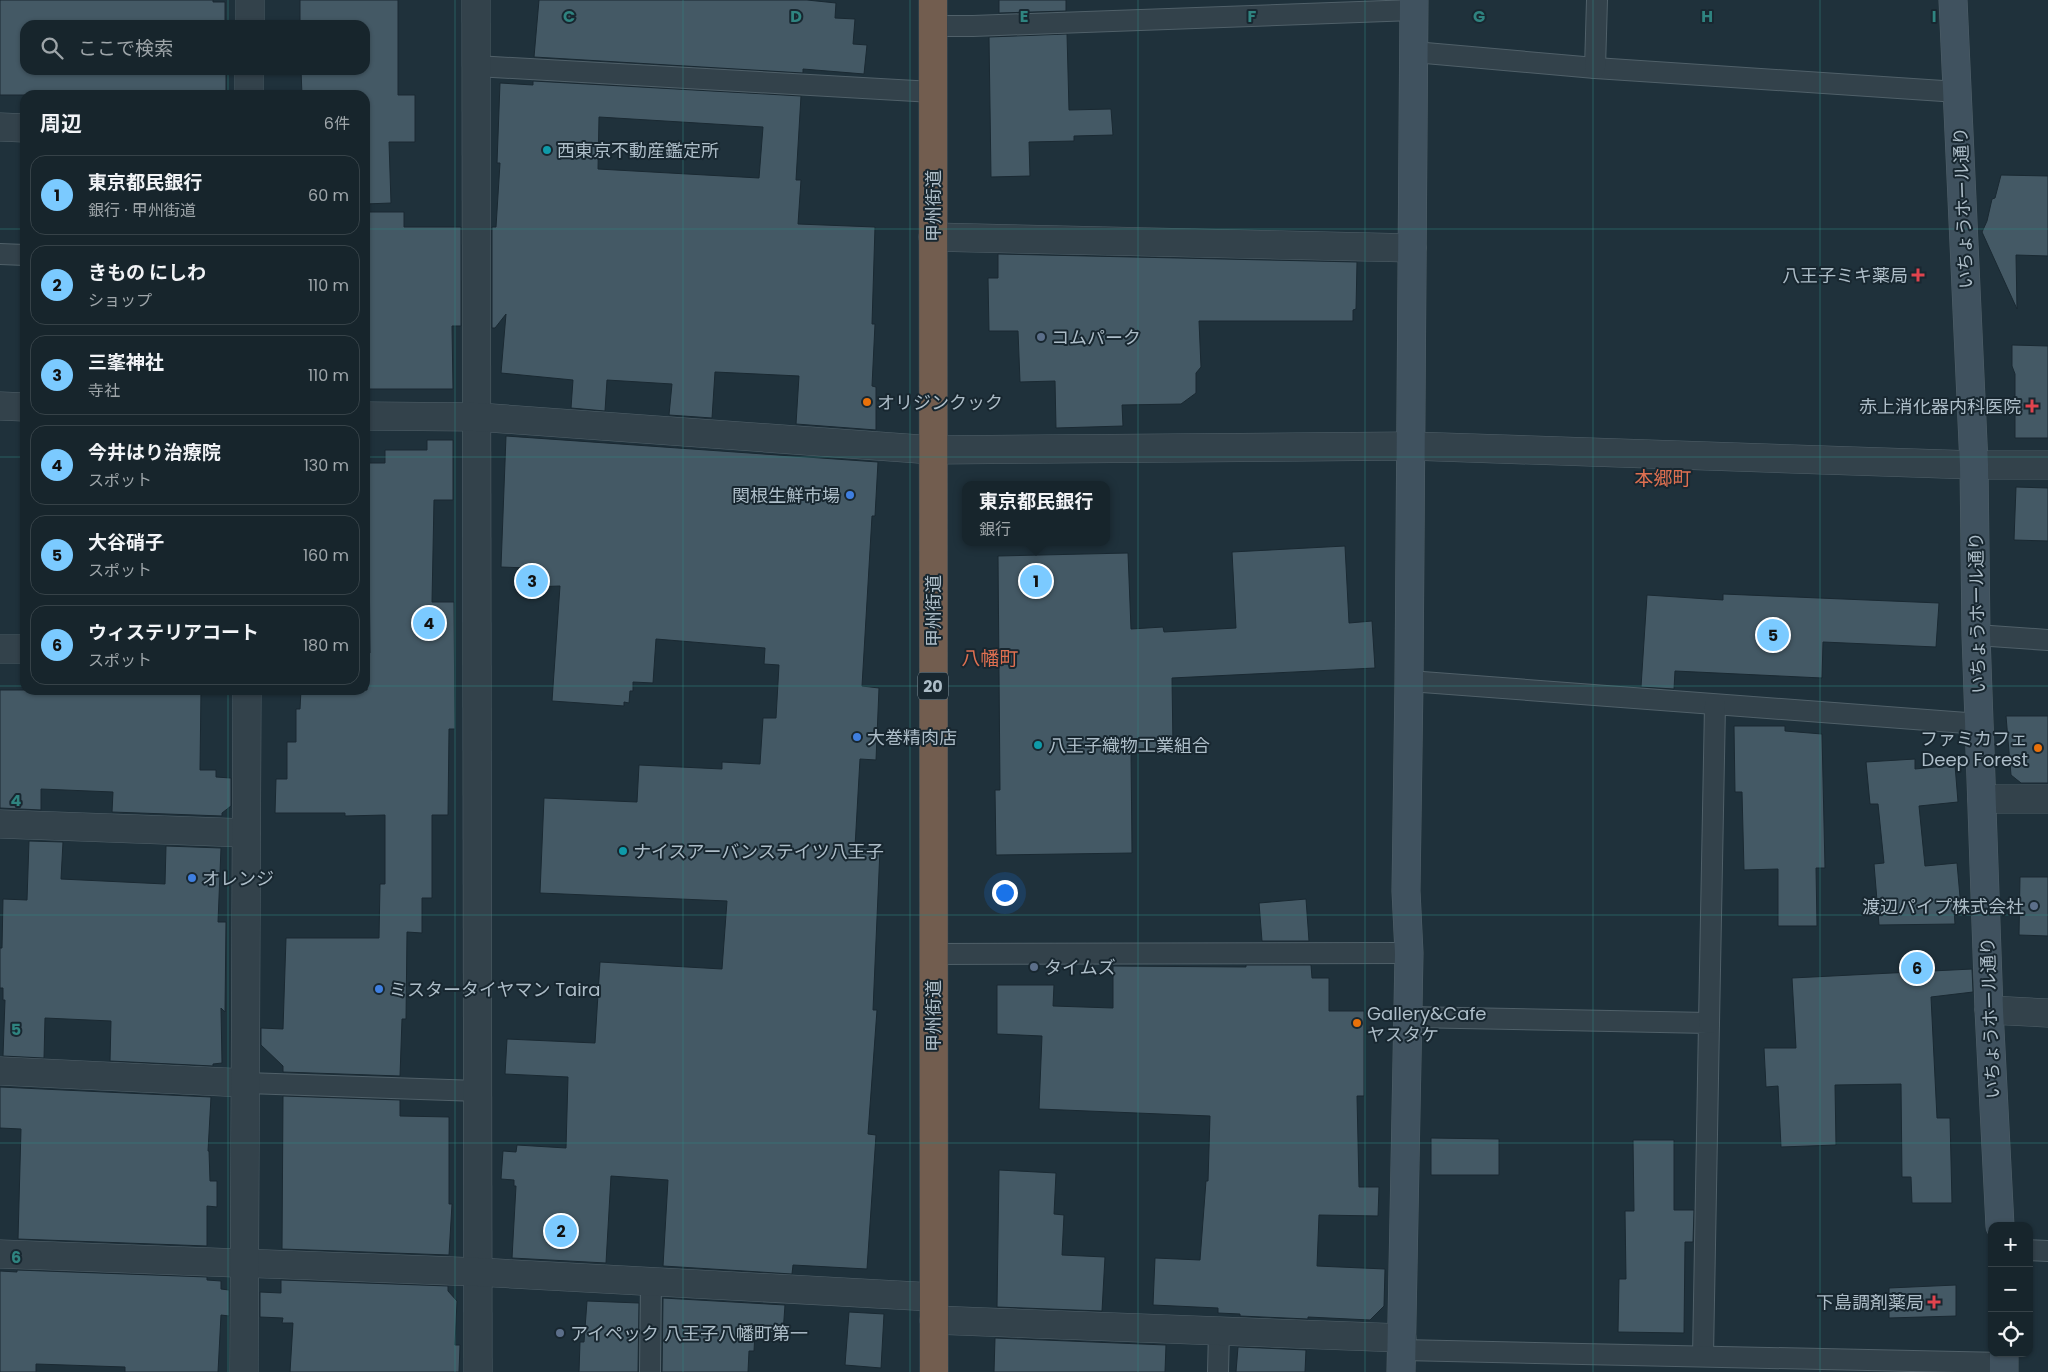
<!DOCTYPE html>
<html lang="ja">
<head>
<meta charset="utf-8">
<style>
	:root { --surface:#17252c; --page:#202d34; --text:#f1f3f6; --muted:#9ea5a9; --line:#364248; --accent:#7bcaff }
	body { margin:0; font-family:Poppins,"Noto Sans JP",sans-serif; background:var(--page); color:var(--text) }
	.controls { position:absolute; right:15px; bottom:15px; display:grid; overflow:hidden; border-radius:10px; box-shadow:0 1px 4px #0004 }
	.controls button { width:45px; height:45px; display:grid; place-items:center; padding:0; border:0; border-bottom:1px solid var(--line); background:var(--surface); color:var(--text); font:25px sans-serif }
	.you { position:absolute; left:1004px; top:892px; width:18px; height:18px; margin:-12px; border:4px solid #fff; border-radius:50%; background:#1a73e8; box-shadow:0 0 0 8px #1a73e833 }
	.badge { display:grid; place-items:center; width:32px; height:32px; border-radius:50%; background:var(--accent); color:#111; font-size:16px; font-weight:700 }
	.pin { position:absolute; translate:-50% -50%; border:2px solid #fff; box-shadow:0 1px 5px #0006 }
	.popup { position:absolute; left:962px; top:481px; width:148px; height:65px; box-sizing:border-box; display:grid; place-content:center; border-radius:10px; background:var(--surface); filter:drop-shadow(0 1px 4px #0005); font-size:16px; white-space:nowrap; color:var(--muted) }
	.popup b { font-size:19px; color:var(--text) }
	.popup::after { content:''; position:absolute; left:50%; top:100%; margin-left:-10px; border:10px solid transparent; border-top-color:var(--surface) }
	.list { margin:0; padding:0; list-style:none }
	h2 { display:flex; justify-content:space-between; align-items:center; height:65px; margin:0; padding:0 20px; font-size:21px }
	h2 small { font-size:16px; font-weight:400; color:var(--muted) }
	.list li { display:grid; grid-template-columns:32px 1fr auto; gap:15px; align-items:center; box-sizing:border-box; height:80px; margin:0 10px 10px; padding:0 10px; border:1px solid var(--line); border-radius:15px }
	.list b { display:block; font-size:19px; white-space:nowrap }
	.list p { margin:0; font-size:16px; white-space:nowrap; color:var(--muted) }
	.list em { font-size:16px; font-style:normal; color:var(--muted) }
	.icon { flex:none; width:28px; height:28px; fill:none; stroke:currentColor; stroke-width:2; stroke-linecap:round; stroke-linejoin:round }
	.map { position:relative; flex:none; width:2048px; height:1372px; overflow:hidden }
	.search { position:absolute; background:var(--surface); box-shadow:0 1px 4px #0004; left:20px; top:20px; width:350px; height:55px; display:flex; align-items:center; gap:12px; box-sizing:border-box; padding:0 18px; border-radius:15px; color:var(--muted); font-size:19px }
	.panel { position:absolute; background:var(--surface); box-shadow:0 1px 4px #0004; left:20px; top:90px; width:350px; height:605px; border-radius:15px }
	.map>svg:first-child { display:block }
</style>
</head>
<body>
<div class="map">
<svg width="2048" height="1372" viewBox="0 0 2048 1372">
	<rect width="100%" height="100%" fill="#1f313b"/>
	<!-- building -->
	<g fill="#445965" stroke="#1a2932" fill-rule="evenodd">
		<polygon points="0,0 213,0 213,2 225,2 225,25 25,25 25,70 226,70 226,95 0,95"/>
		<polygon points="300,0 398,0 398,95 415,95 415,142 389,142 391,203 365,204 365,95 302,95 301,70 365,70 365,25 300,25"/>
		<polygon points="539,0 807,0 836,3 835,18 855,19 853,44 867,45 864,74 803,69 803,73 534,57"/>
		<polygon points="999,0 1066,0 1066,11 999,13"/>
		<polygon points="1067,34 1069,110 1111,109 1113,135 1074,136 1074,141 1029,142 1030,176 991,177 989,37"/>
		<path d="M533,81L801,96L796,180H801L798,224L875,227L872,324H875L872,386L876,387V430L796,424L799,376L715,372L712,418L669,415L672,384L607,380L605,411L571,408L573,380L501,373L506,314L495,328H492V227H496L500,163H497L500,83L533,85ZM599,117L763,127L759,178L598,169Z"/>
		<polygon points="2001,175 2048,176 2048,256 2016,255 2017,309 1982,232 1987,221 1992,199 1995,198"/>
		<polygon points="367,212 404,212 404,227 461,227 461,326 452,326 453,389 365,389 365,258 367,258"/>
		<polygon points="998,254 1357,262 1356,309 1353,310 1353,321 1199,321 1201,367 1196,373 1196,393 1181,404 1122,405 1123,426 1056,428 1055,381 1020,382 1018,331 989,331 988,278 998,278"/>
		<polygon points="2012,345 2048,346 2048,438 2015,438 2015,374 2012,366"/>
		<polygon points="506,436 878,462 875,516 872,516 862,686 879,688 876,760 860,759 855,847 880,849 873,1010 877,1010 868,1134 876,1135 867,1269 793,1265 792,1274 663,1266 668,1180 611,1176 606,1263 512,1258 516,1186 514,1186 514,1180 501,1179 503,1151 516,1152 517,1145 566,1148 568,1077 505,1074 507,1039 595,1043 600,962 722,969 727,901 540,893 544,798 637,802 639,765 722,769 722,762 760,764 763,718 776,718 779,665 764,664 765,648 656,639 653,683 633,682 633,691 630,691 629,703 624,702 624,706 552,701 560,586 528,587 527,568 501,567"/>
		<polygon points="427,440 453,440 453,500 434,500 432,602 454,602 455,729 449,729 448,815 432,815 432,898 422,898 422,933 407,932 406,1019 402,1019 400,1076 283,1072 283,1066 261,1045 261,1028 283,1029 286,938 379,938 380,884 385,884 385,815 345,816 345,813 275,813 276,779 287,779 287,742 296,742 296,709 300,709 301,690 367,690 368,653 370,653 369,553 365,553 365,463 385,463 385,450 427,450"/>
		<polygon points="2016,487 2048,488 2048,541 2014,540"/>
		<polygon points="1345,546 1349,623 1372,621 1375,668 1172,678 1173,748 1131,749 1132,853 996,855 995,790 1000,790 998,556 1128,553 1131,629 1163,627 1164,632 1236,628 1232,552"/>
		<polygon points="1723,594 1939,603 1936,647 1823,642 1822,678 1675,671 1674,689 1641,687 1647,595 1723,600"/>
		<polygon points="0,690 201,690 200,770 216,770 216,777 231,778 231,806 222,813 222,816 112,812 113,792 41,789 41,810 0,808"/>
		<polygon points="2006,716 2048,716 2048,783 2021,783 2011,775"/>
		<polygon points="1734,726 1785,726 1785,731 1822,734 1825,868 1816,868 1817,926 1778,926 1778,869 1744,870 1742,792 1735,792"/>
		<polygon points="1915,759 1915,769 1955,765 1958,802 1919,806 1925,866 1957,863 1961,908 1954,909 1955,924 1879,925 1874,864 1884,863 1878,804 1870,804 1866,762"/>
		<polygon points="29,841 63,842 61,879 165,884 166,846 221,848 218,922 226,922 225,1012 221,1008 222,1063 213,1064 213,1066 110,1061 111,1021 45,1018 44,1058 3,1056 5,1000 3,1000 3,988 0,988 0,948 2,948 3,899 27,900"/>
		<polygon points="2020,877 2048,877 2048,936 2019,935"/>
		<polygon points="1306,899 1309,941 1262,941 1259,903"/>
		<polygon points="1246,965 1311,965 1312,978 1329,978 1329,1011 1364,1011 1364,1096 1357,1096 1359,1187 1379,1187 1378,1216 1319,1215 1317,1266 1385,1269 1384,1306 1370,1320 1308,1317 1308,1319 1240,1316 1240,1314 1218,1313 1218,1308 1153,1305 1155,1258 1200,1260 1206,1181 1208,1181 1210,1116 1039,1109 1042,1036 997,1034 997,985 1054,985 1053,1006 1113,1008 1113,966 1246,967"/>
		<polygon points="1972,969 1973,992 1931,997 1937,1118 1950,1118 1952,1203 1912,1203 1911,1177 1902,1177 1901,1084 1835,1085 1836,1145 1781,1147 1778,1086 1766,1087 1764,1048 1796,1048 1792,978"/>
		<polygon points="0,1087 211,1097 208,1151 209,1151 210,1181 217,1181 217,1207 207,1206 207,1246 18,1239 21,1129 0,1128"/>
		<polygon points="283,1096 400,1100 400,1116 449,1117 449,1204 452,1204 449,1255 282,1249"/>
		<polygon points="1431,1138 1499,1139 1499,1175 1431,1175"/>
		<polygon points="1633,1140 1674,1140 1674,1210 1694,1210 1693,1242 1685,1242 1684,1333 1618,1332 1619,1279 1626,1279 1625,1211 1634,1211"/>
		<polygon points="999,1170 1056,1173 1054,1214 1064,1215 1062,1255 1105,1257 1102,1311 997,1307"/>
		<polygon points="17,1270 207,1277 207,1280 221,1281 221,1289 229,1290 229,1316 221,1315 218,1372 125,1372 125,1367 36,1364 36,1372 0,1372 0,1271 17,1272"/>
		<polygon points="281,1280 448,1286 448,1291 457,1301 455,1345 460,1345 459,1372 290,1372 293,1323 282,1323 283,1318 260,1317 260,1292 281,1293"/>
		<polygon points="1956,1285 1956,1316 1889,1318 1889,1288"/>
		<polygon points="663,1298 785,1305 783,1333 755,1332 754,1351 749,1351 748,1372 662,1372"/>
		<polygon points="587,1301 639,1303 638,1372 579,1372 580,1342 584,1342"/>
		<polygon points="849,1312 884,1314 881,1368 845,1365"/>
		<polygon points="995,1338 1166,1345 1165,1372 994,1372"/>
		<polygon points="1238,1347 1306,1350 1305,1372 1236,1372"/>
	</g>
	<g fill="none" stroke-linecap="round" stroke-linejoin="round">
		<!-- lane casing -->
		<g stroke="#506069" stroke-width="22">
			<g id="lane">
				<polyline points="933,26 973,26 1414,10"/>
				<polyline points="1414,52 1595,68 1958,92"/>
				<polyline points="476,66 933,92"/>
				<polyline points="1595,68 1597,0"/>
				<polyline points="0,254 25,255"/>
				<polyline points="1976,635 2048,640"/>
				<polyline points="1409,681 1980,724"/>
				<polyline points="933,954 1409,953"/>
				<polyline points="1408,1017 1709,1023 1703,1356"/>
				<polyline points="1709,1023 1715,705"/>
				<polyline points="245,1083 478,1091"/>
				<polyline points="2029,1250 2048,1251"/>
				<polyline points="1402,1350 2004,1363"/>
				<polyline points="650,1372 651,1281"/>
				<polyline points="1218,1372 1219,1331"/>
			</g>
		</g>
		<!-- street casing -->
		<g stroke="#506069" stroke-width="29">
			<g id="street">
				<polyline points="476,0 478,1372"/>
				<polyline points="250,25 250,0"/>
				<polyline points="249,95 249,70"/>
				<polyline points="0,127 25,128"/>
				<polyline points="933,237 1412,248"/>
				<polyline points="0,406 25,407"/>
				<polyline points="365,416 477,417 933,450 1411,446 1974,465 2048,465"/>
				<polyline points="0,649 25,649"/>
				<polyline points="1982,799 2048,799"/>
				<polyline points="0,824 246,833"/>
				<polyline points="1989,1010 2048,1013"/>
				<polyline points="0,1071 245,1083"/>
				<polyline points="0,1254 478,1272 933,1297"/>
				<polyline points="934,1320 1402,1338"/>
				<polyline points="244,1372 247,690"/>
			</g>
		</g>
		<!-- secondary casing -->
		<g stroke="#506069" stroke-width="29">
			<g id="secondary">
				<polyline points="1953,0 1974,465 1976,635 1989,1010 2000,1226"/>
				<polyline points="2004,1353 2004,1372"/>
				<polyline points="1401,1372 1408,1008 1409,953 1406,891 1409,681 1414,0"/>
			</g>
		</g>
		<!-- highway casing -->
		<g stroke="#3d4d56" stroke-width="29">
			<polyline id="highway" points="933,0 934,1372"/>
		</g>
		<!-- lane -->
		<use href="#lane" stroke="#33424b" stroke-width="20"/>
		<!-- street -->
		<use href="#street" stroke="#33424b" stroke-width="28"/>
		<!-- secondary -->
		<use href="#secondary" stroke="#40525f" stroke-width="28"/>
		<!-- highway -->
		<use href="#highway" stroke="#725d4f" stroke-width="28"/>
	</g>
	<!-- grid -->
	<path fill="none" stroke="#2f8480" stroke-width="1" stroke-opacity="0.55" d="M228,0V25M455,0V1372M683,0V1372M910,0V1372M1138,0V1372M1365,0V1372M1593,0V1372M1820,0V1372M228,70V95M0,229H25M365,229H2048M0,457H25M365,457H2048M0,686H25M365,686H2048M228,690V1372M0,915H2048M0,1143H2048"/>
	<!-- markers -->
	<g fill="#0f9aa8" stroke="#182730" stroke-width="2">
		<circle cx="547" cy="150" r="5"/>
		<circle cx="1038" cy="745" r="5"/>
		<circle cx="623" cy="851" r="5"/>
	</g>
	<g fill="#e0444e" stroke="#182730" stroke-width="2">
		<path d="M1915.5 267.5h5v5h5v5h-5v5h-5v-5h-5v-5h5z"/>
		<path d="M2029.5 398.5h5v5h5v5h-5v5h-5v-5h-5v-5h5z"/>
		<path d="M1931.5 1294.5h5v5h5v5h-5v5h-5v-5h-5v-5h5z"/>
	</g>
	<g fill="#5c6f8a" stroke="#182730" stroke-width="2">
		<circle cx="1041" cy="337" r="5"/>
		<circle cx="2034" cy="906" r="5"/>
		<circle cx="1034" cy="967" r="5"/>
		<circle cx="560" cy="1333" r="5"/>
	</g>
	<g fill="#e8710a" stroke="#182730" stroke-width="2">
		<circle cx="867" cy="402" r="5"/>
		<circle cx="2038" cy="748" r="5"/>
		<circle cx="1357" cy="1023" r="5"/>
	</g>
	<g fill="#3f7fe0" stroke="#182730" stroke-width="2">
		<circle cx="850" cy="495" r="5"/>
		<circle cx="857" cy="737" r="5"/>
		<circle cx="192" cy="878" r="5"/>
		<circle cx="379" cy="989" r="5"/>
	</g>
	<g text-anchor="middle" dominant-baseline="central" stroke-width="4" stroke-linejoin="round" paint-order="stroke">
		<!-- shield labels -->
		<rect fill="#182730" stroke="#80909a" stroke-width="1" x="918" y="672.5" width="30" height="27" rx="4"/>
		<g font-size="16" font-weight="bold" fill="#adbdc8">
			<text x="933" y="686">20</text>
		</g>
		<!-- poi labels -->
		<g font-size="18" fill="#adbdc8" stroke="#182730" text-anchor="start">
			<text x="557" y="150">西東京不動産鑑定所</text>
			<text x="1908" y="275" text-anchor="end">八王子ミキ薬局</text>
			<text x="1051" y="337">コムパーク</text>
			<text x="877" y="402">オリジンクック</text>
			<text x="2021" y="406" text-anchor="end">赤上消化器内科医院</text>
			<text x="840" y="495" text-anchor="end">関根生鮮市場</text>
			<text x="867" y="737">大巻精肉店</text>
			<text x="2028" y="738" text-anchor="end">ファミカフェ<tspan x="2028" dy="21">Deep Forest</tspan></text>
			<text x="1048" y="745">八王子織物工業組合</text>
			<text x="633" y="851">ナイスアーバンステイツ八王子</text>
			<text x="202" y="878">オレンジ</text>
			<text x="2024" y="906" text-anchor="end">渡辺パイプ株式会社</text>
			<text x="1044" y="967">タイムズ</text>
			<text x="389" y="989">ミスタータイヤマン Taira</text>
			<text x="1367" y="1013">Gallery&amp;Cafe<tspan x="1367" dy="21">ヤスタケ</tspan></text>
			<text x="1924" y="1302" text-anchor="end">下島調剤薬局</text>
			<text x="570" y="1333">アイペック 八王子八幡町第一</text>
		</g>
		<!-- street labels -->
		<g font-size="18" fill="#adbdc8" stroke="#182730">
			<text transform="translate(933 206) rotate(-90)">甲州街道</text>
			<text transform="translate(1963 208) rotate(-92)">いちょうホール通り</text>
			<text transform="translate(933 611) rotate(-90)">甲州街道</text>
			<text transform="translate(1977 613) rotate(-91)">いちょうホール通り</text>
			<text transform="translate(933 1016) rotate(-90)">甲州街道</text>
			<text transform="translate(1990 1018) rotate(-92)">いちょうホール通り</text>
		</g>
		<!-- neighbourhood labels -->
		<g font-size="19" fill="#df7051" stroke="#182730">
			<text x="1663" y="478">本郷町</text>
			<text x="990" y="658">八幡町</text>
		</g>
	</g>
	<g font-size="16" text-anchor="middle" font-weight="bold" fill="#2f8480" stroke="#182730" stroke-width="4" stroke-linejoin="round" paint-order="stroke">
		<text x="569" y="22">C</text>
		<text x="796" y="22">D</text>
		<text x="1024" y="22">E</text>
		<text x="1252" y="22">F</text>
		<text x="1479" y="22">G</text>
		<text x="1707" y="22">H</text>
		<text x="1934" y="22">I</text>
		<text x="16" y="806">4</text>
		<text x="16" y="1035">5</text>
		<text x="16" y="1263">6</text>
	</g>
</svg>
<div class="controls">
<button>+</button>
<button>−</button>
<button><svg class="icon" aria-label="locate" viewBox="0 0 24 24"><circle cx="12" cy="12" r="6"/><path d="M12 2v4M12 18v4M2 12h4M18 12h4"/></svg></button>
</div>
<div class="you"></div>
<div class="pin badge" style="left:1036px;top:581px">1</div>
<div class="popup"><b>東京都民銀行</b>銀行</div>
<div class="pin badge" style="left:561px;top:1231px">2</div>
<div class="pin badge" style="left:532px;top:581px">3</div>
<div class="pin badge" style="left:429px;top:623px">4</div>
<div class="pin badge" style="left:1773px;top:635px">5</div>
<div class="pin badge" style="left:1917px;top:968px">6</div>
<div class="search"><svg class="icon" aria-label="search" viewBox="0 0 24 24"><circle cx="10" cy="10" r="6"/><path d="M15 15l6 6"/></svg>ここで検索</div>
<section class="panel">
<h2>周辺<small>6件</small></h2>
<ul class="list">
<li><span class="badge">1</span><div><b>東京都民銀行</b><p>銀行 · 甲州街道</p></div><em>60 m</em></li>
<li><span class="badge">2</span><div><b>きもの にしわ</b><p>ショップ</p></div><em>110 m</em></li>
<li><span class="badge">3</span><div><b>三峯神社</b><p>寺社</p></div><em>110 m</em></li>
<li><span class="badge">4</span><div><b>今井はり治療院</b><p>スポット</p></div><em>130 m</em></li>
<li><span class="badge">5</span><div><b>大谷硝子</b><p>スポット</p></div><em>160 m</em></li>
<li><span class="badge">6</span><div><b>ウィステリアコート</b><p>スポット</p></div><em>180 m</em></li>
</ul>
</section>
</div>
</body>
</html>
